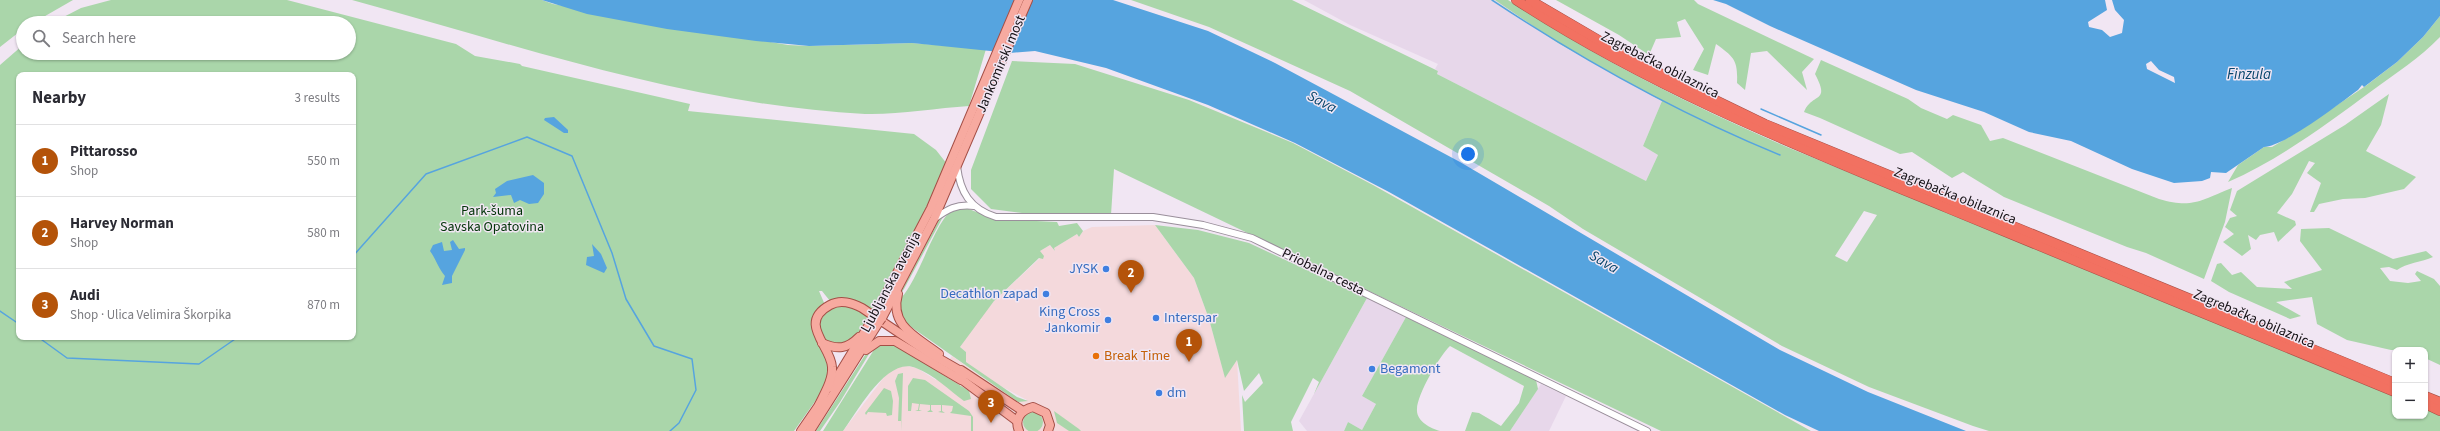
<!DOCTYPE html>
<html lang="en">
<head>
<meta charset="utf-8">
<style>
	:root { --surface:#fff; --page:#f7f7f7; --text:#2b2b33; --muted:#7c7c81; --line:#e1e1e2; --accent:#b45309 }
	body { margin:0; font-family:"Source Sans 3",sans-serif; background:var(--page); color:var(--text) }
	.controls { position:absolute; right:12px; bottom:12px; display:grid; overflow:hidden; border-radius:8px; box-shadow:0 1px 3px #0004 }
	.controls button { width:36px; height:36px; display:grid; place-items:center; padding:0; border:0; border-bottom:1px solid var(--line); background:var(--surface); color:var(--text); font:20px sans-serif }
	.you { position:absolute; left:1468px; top:154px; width:14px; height:14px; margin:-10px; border:3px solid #fff; border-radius:50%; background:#1a73e8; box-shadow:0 0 0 6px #1a73e833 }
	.badge { display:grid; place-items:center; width:26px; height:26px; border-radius:50%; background:var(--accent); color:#fff; font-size:13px; font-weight:700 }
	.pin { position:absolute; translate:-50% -33px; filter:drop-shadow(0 1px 2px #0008) }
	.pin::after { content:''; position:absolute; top:21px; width:14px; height:12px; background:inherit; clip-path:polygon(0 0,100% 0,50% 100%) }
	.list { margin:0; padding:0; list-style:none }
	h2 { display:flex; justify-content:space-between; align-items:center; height:52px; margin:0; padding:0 16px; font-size:17px }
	h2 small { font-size:13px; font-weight:400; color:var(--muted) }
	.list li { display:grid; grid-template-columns:26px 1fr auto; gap:12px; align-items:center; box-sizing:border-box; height:72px; padding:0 16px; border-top:1px solid var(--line) }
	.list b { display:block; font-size:15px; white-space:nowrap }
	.list p { margin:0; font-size:13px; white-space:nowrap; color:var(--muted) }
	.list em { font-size:13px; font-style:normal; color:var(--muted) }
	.icon { flex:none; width:22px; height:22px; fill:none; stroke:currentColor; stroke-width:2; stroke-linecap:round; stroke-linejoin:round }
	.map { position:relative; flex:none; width:2440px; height:431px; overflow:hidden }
	.search { position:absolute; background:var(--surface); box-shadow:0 1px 3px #0004; left:16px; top:16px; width:340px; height:44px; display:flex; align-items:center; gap:10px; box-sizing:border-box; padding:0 14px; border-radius:22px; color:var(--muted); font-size:15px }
	.panel { position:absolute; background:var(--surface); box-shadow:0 1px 3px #0004; left:16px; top:72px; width:340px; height:268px; border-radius:8px }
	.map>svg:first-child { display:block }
</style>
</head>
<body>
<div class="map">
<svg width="2440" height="431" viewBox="0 0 2440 431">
	<rect width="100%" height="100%" fill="#f1e6f3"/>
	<!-- commercial -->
	<polygon fill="#f4d9dc" points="1155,225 1194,278 1209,319 1225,377 1237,360 1241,431 843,431 888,372 896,367 907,366 917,368 936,380 952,356 1018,402 1027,400 995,383 966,362 966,352 960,347 979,319 982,320 980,318 994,301 1040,258 1040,251 1050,245 1055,251 1054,248 1077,234 1079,237 1083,231 1092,227"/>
	<!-- built -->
	<g fill="#e7d7ea">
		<polygon points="1304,0 1495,0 1558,43 1662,101 1643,146 1658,155 1646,181 1437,74 1438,71 1435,69 1438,64 1350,25"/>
		<polygon points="1367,298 1406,317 1362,396 1376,404 1362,430 1348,422 1344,431 1307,431 1299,421"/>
		<polygon points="1541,384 1566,396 1549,431 1510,431"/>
	</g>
	<!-- green -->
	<g fill="#aad6aa" fill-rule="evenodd">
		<polygon points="0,0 73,0 33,23 23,23 23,29 0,47"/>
		<path d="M111,0H287L456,44L475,56L520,64L522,66L690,104L688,111L914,134L936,150L947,164L900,262L871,311L830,301L822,291H819L825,305L815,316L830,374L816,400L794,431H0V65L23,45V53H349V23H52L81,8ZM19,75H353V337H19Z"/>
		<path d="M352,0H542L553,4L788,45L809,46L912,43L986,49L969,106C936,108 897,115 865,114C689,105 521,46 352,0Z"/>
		<path d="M1131,0H1292L1438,71L1437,74L1646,181L1658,155L1643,146L1662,101L1558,43L1495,0H1508C1596,58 1690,105 1787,147L2395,397V416H2425V409L2440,415V431H1989L1973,426L1869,387L1782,346L1583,229L1549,206L1350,91L1209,27ZM1864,211L1877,215L1847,262L1835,256Z"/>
		<path d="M1556,0H1694L1698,4L1814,59L1802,72L1807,90L1767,51L1751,53L1745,90L1737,83C1738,60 1734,57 1716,44L1708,75L1693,70L1704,49L1685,19L1677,22L1681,37L1656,39L1649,55L1619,35Z"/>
		<path d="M2440,16V37C2420,58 2396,73 2373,90C2327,124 2280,159 2228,182L2238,165L2264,147H2272L2294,134L2367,85L2397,62L2423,37Z"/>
		<path d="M1821,60L1908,99L1921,108L1947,119L1953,115L1981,125L1990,141L2003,138L2159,199C2193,209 2201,200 2232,188L2225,222L2204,279L2146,253L2127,247L2004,197L1963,172L1952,178L1912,152L1900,154L1820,118L1804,112C1812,92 1831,104 1815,74Z"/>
		<polygon points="1012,61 1075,64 1189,100 1293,143 1373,185 1811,431 1661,431 1114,169 1111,215 1022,213 991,209 971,189 971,170"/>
		<polygon points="2389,94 2381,125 2366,151 2416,177 2404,189 2365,198 2343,199 2319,204 2314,212 2310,212 2321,183 2307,173 2315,163 2309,161 2292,194 2277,213 2295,221 2296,225 2278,242 2274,232 2260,235 2256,240 2248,235 2251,249 2242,256 2223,242 2234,234 2225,227 2230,218 2237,216 2230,210 2237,191 2345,125"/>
		<path d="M955,208H966L995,219L1057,222L1059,226L1077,223L1083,231L1079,237L1077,234L1054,248L1055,251L1050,245L1040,251L1044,256L1043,259L1039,258L994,301L960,347L966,352V362L1017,397L1028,401L1018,402L907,324L899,309L901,298C919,280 936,217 955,208Z"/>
		<polygon points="944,215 904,289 899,296 939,220"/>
		<polygon points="1155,225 1198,230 1249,243 1367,298 1314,394 1319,382 1313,378 1291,422 1293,431 1244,431 1242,395 1245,402 1263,383 1259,373 1244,391 1237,360 1225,378 1209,319 1194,278"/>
		<path d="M2329,228L2393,259L2426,251L2433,257C2422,262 2406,263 2397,270L2389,267L2380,268L2390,281L2408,283L2421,281L2415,274L2417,271L2434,279L2440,286V365L2425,358V350H2391L2347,340L2317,324L2312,297L2276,302L2301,316L2290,319L2229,292L2211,281L2217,264L2221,263L2232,275L2241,272L2257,287L2292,289L2284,282L2322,270L2300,241L2301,229Z"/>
		<path d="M841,305L850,306L868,315C864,323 860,332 854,339C830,362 798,318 841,305Z"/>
		<path d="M1406,317L1536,380L1538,389L1510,431H1465L1472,412L1479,413L1501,426L1519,403L1524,386L1450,346C1440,355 1417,395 1417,409C1416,421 1430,428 1440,431H1344L1348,422L1362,430L1376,404L1362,396Z"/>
		<path d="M892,343L969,391L971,399L964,401C949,390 934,375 916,368C887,356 858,411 843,431H823L877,345Z"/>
		<polygon points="875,344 840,402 820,431 816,431 867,352"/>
		<polygon points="903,373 901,431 901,421 898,421 899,398 895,381 898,374"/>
		<polygon points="913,378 925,380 969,411 973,417 973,431 971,431 971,416 950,413 952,411 953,406 942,405 942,411 945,413 938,412 941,411 941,405 931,405 931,410 933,412 927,412 930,410 930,405 920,404 919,410 922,411 915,411 918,410 919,404 912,403 911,411 908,411 908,386"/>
		<polygon points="884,388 891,391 893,401 892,415 887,416 886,413 868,412 866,415 865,413"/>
		<polygon points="1054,411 1079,429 1081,431 1069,431 1057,423"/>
		<circle cx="1033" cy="422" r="10"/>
	</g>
	<!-- water -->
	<g fill="#56a4df" fill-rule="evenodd">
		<polygon points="542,0 1113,0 1208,31 1275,63 1460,162 1780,350 1868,392 1966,431 1819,431 1785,415 1389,192 1295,143 1208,105 1106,68 1035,51 1010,53 912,43 809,46 756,41 667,29 587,14"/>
		<path d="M1713,0H2105L2107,10L2088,22L2089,27L2102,30L2110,37L2122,33L2124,20L2115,10L2112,0H2440V16L2423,37L2397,62L2364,87L2362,85L2358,90C2339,104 2285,146 2264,147L2226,173L2211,172L2210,178L2202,181L2174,183L2132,169L2071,141L2029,132L1984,112L1916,90L1770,26L1726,4ZM2151,61L2159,70L2174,77L2175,83L2147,69L2146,64Z"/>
		<polygon points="554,117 568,130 568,133 564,133 544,120 545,118"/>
		<polygon points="533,175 544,183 544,194 538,203 529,204 520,200 514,203 511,195 493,197 496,193 495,189 507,181"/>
		<path d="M453,240L459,249L465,248V250L452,276V283L442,285L445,276C438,268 436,259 430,251L433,245L442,242L444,251L452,250L450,242Z"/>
		<polygon points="592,244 601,254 607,268 604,273 586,265 587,257 594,256"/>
	</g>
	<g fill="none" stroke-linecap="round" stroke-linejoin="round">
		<!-- stream -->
		<g stroke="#56a4df" stroke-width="1.5">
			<path d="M1492,0C1584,61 1678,113 1780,155"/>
			<polyline points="1761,109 1821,135"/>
			<polyline points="353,256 426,174 527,137 572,156 612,253 626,299 654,346 692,359 696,390 679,423 670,431"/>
			<polyline points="0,311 19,324"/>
			<polyline points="38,337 67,358 199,364 238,337"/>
		</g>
		<!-- minor casing -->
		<g stroke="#9a8f9b" stroke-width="8">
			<g id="minor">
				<path d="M957,166C960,192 970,209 996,217H1153L1203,225L1252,238L1647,431"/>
				<path d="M934,219C948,209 956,204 974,206"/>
			</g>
		</g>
		<!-- major casing -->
		<g stroke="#a44f46" stroke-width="10">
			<g id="major">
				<path d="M898,294C889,326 917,337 939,354"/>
				<polyline points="876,313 931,208 1019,0"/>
				<polyline points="882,318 934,219 1028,0"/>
				<path d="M822,343C838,350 847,349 859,337"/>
				<polyline points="866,350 879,341 895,341 961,380"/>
				<polyline points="961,370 1023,411"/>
				<polyline points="957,376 1017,421"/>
				<polyline points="831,387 873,318"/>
				<path d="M819,405C824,394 833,380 832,367C831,346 797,323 830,305C841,299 852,303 862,308L926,351L966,374"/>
				<polyline points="801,431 821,402"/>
				<polyline points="810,431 879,322"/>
				<path d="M1019,431C1014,419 1021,410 1033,407L1046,413L1050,425L1048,431"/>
			</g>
		</g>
		<!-- highway casing -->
		<g stroke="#a44f46" stroke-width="10">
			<g id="highway">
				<path d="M1516,0C1651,88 1799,147 1947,208C2096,269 2246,331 2395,392"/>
				<polyline points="1530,0 1631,59 1765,124 2395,383"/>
				<polyline points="2425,396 2440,402"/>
				<polyline points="2425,404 2440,411"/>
			</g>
		</g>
		<!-- minor -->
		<use href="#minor" stroke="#fff" stroke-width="6"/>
		<!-- major -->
		<use href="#major" stroke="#f7aaa0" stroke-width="8"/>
		<!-- highway -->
		<use href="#highway" stroke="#f27161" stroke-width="9"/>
		<!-- major-bridge casing -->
		<g stroke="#a44f46" stroke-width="10" stroke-linecap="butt">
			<g id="major-bridge">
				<polyline points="873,318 876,313"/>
				<polyline points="879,322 882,318"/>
			</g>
		</g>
		<!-- major-bridge -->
		<use href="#major-bridge" stroke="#f7aaa0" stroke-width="8"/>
	</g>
	<!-- markers -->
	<g fill="#3f7fe0" stroke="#f1e6f3" stroke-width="1.5">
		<circle cx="1106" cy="269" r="4"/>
		<circle cx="1046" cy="294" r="4"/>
		<circle cx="1156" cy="318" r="4"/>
		<circle cx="1108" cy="320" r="4"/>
		<circle cx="1372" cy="369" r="4"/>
		<circle cx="1159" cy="393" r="4"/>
	</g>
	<circle fill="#e8710a" stroke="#f1e6f3" stroke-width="1.5" cx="1096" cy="356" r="4"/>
	<g text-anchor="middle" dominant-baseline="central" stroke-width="3" stroke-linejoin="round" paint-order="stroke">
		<!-- street labels -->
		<g font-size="14" fill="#130f13" stroke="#f1e6f3">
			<text transform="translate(1001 64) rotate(-67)">Jankomirski most</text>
			<text transform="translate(1660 65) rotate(27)">Zagrebačka obilaznica</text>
			<text transform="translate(1955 196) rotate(22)">Zagrebačka obilaznica</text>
			<text transform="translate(1323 272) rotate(26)">Priobalna cesta</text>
			<text transform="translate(891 282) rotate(-62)">Ljubljanska avenija</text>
			<text transform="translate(2254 319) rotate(23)">Zagrebačka obilaznica</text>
		</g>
		<!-- park labels -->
		<g font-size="14" fill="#013307" stroke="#f1e6f3">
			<text x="492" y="211">Park-šuma<tspan x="492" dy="16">Savska Opatovina</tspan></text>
		</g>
		<!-- shop labels -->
		<g font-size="14" fill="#366cbe" stroke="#f1e6f3" text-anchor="end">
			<text x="1098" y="269">JYSK</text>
			<text x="1038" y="294">Decathlon zapad</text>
			<text x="1100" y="312">King Cross<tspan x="1100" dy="16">Jankomir</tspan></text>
			<text x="1164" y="318" text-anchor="start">Interspar</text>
			<text x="1380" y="369" text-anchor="start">Begamont</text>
			<text x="1167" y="393" text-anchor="start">dm</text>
		</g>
		<!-- food labels -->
		<g font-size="14" fill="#c56008" stroke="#f1e6f3" text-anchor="start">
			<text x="1104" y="356">Break Time</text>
		</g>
		<!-- water labels -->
		<g font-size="15" font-style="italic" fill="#07456c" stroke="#f1e6f3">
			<text x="2249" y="74">Finzula</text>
			<text transform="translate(1322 102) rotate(28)">Sava</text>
			<text transform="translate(1604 262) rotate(30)">Sava</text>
		</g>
	</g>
</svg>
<div class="controls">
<button>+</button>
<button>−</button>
</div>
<div class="you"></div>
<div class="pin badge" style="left:1189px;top:362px">1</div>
<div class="pin badge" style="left:1131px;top:293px">2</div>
<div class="pin badge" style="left:991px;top:423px">3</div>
<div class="search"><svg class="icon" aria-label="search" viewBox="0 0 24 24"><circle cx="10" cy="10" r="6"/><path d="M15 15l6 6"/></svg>Search here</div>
<section class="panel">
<h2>Nearby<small>3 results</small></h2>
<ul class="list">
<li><span class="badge">1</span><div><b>Pittarosso</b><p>Shop</p></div><em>550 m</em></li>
<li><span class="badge">2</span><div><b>Harvey Norman</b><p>Shop</p></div><em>580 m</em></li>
<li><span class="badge">3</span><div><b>Audi</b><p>Shop · Ulica Velimira Škorpika</p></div><em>870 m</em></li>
</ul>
</section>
</div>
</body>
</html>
